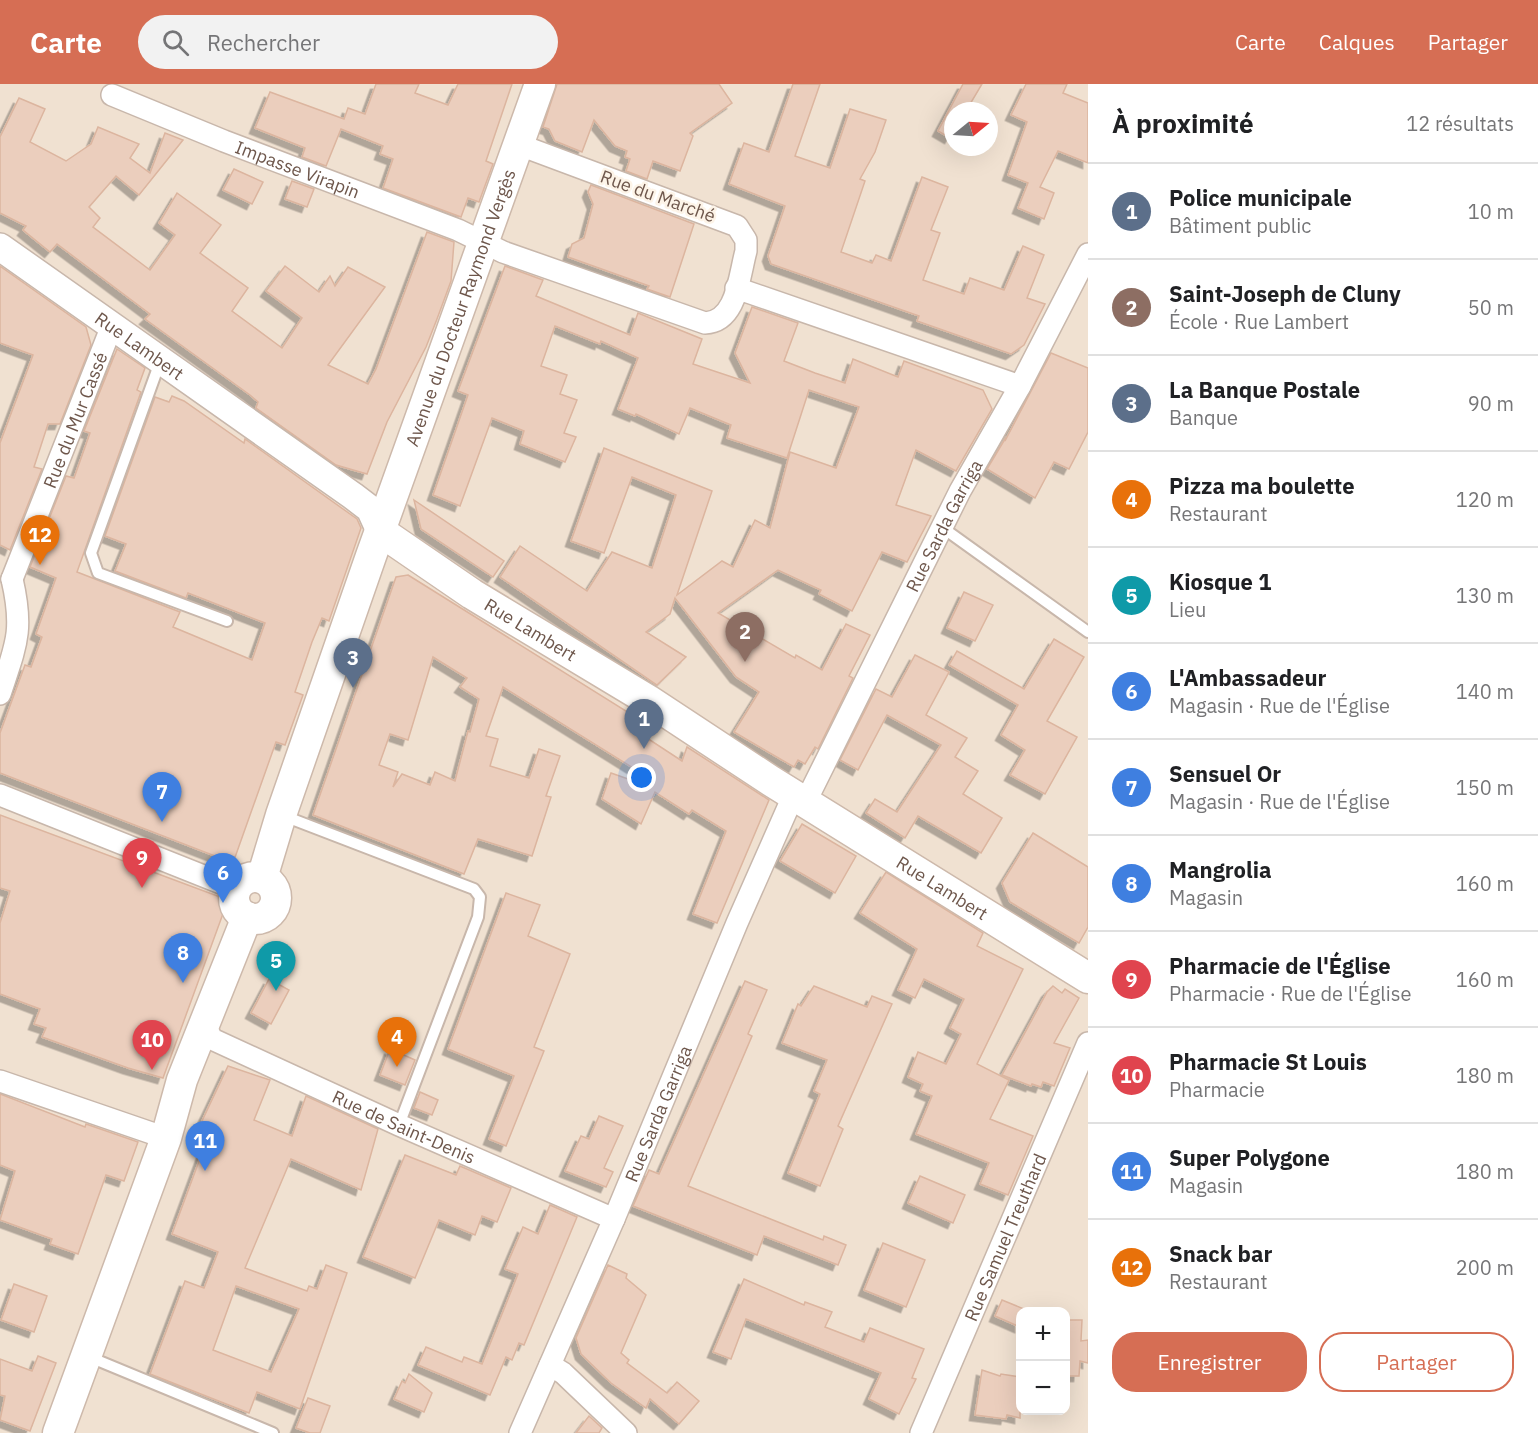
<!DOCTYPE html>
<html lang="fr">
<head>
<meta charset="utf-8">
<style>
	:root { --surface:#fff; --page:#f2f2f2; --text:#202124; --muted:#757577; --line:#e0e0e0; --accent:#d66e54 }
	body { margin:0; font-family:"IBM Plex Sans",sans-serif; background:var(--page); color:var(--text) }
	.controls { position:absolute; right:18px; bottom:18px; display:grid; overflow:hidden; border-radius:12px; box-shadow:0 6px 24px #0002 }
	.controls button { width:54px; height:54px; display:grid; place-items:center; padding:0; border:0; border-bottom:2px solid var(--line); background:var(--surface); color:var(--text); font:30px sans-serif }
	.compass { position:absolute; left:944px; top:18px; width:54px; height:54px; border-radius:50%; background:var(--surface); box-shadow:0 6px 24px #0002; rotate:72deg }
	.you { position:absolute; left:642px; top:694px; width:21px; height:21px; margin:-15px; border:4px solid #fff; border-radius:50%; background:#1a73e8; box-shadow:0 0 0 9px #1a73e833 }
	.badge { display:grid; place-items:center; width:39px; height:39px; border-radius:50%; background:var(--accent); color:#fff; font-size:20px; font-weight:700 }
	.pin { position:absolute; translate:-50% -50px; filter:drop-shadow(0 2px 3px #0008) }
	.pin::after { content:''; position:absolute; top:32px; width:21px; height:18px; background:inherit; clip-path:polygon(0 0,100% 0,50% 100%) }
	.list { margin:0; padding:0; list-style:none }
	h2 { display:flex; justify-content:space-between; align-items:center; height:78px; margin:0; padding:0 24px; font-size:26px }
	h2 small { font-size:20px; font-weight:400; color:var(--muted) }
	.list li { display:grid; grid-template-columns:39px 1fr auto; gap:18px; align-items:center; box-sizing:border-box; height:96px; padding:0 24px; border-top:2px solid var(--line) }
	.list b { display:block; font-size:22px; white-space:nowrap }
	.list p { margin:0; font-size:20px; white-space:nowrap; color:var(--muted) }
	.list em { font-size:20px; font-style:normal; color:var(--muted) }
	.actions { display:flex; gap:12px; padding:18px 24px }
	.actions a { flex:1; padding:14px 0; border:2px solid var(--accent); border-radius:24px; text-align:center; font-size:21px; color:var(--accent) }
	.actions .main { background:var(--accent); color:#fff }
	.icon { flex:none; width:33px; height:33px; fill:none; stroke:currentColor; stroke-width:2; stroke-linecap:round; stroke-linejoin:round }
	.map { position:relative; flex:none; width:1088px; height:1349px; overflow:hidden }
	header { display:flex; align-items:center; gap:36px; box-sizing:border-box; height:84px; padding:0 30px; background:var(--accent); color:#fff }
	header strong { font-size:28px }
	nav { display:flex; gap:33px; margin-inline-start:auto; font-size:21px }
	.search { width:420px; height:54px; background:var(--page); display:flex; align-items:center; gap:15px; box-sizing:border-box; padding:0 21px; border-radius:33px; color:var(--muted); font-size:22px }
	main { display:flex }
	aside { flex:1; background:var(--surface) }
	.map>svg:first-child { display:block }
</style>
</head>
<body>
<header>
<strong>Carte</strong>
<div class="search"><svg class="icon" aria-label="search" viewBox="0 0 24 24"><circle cx="10" cy="10" r="6"/><path d="M15 15l6 6"/></svg>Rechercher</div>
<nav><a>Carte</a><a>Calques</a><a>Partager</a></nav>
</header>
<main>
<div class="map">
<svg width="1088" height="1349" viewBox="0 0 1088 1349">
	<defs>
		<filter id="shadow"><feDropShadow dx="-5.5" dy="5.5" stdDeviation="0" flood-color="#0004"/></filter>
	</defs>
	<rect width="100%" height="100%" fill="#f9f0e2"/>
	<!-- residential -->
	<path fill="#f0e1d1" fill-rule="evenodd" d="M0,0H1088V1349H0ZM953,27H989V63H953ZM1020,1228H1066V1326H1020Z"/>
	<!-- building -->
	<g fill="#ebcebd" stroke="#dcb59f" stroke-width="1.5" fill-rule="evenodd" filter="url(#shadow)">
		<polygon points="376,0 419,0 415,9 448,21 458,0 512,0 486,77 493,80 479,118 468,114 461,133 383,104 393,75 380,70 383,62 341,45 326,82 302,73 305,64 255,44 270,8 344,35 348,24 365,30"/>
		<polygon points="557,0 719,0 732,19 690,49 693,52 680,87 653,77 647,95 626,87 630,75 625,73 627,67 615,62 594,36 582,68 555,57 549,45 543,43"/>
		<polygon points="793,0 820,0 795,72 830,84 850,25 886,36 875,68 860,95 865,97 841,168 872,179 876,171 891,177 922,93 948,103 931,146 940,149 923,196 964,210 970,194 1004,206 1023,162 1044,171 1027,214 1045,220 1024,261 1011,270 917,237 919,232 771,180 768,172 785,122 729,100 744,59 769,68"/>
		<polygon points="963,0 982,0 966,27 953,27 953,49 950,54 938,47"/>
		<polygon points="1026,0 1067,0 1063,9 1088,19 1088,79 1058,67 1040,103 1054,109 1044,135 1018,124 1028,99 1008,91 1027,38 1011,31"/>
		<polygon points="19,14 45,25 30,58 66,77 91,60 98,43 139,60 130,74 150,89 165,49 183,56 139,111 116,92 89,123 100,134 93,143 150,186 175,151 159,139 177,109 221,141 200,169 248,204 232,227 282,264 302,234 266,207 285,182 319,208 330,192 335,202 348,183 385,203 328,281 368,300 376,285 427,148 454,158 451,197 437,235 426,263 387,338 367,390 336,381 256,324 258,318 250,311 145,235 150,230 57,160 50,168 23,146 26,142 0,129 0,53"/>
		<polygon points="234,85 263,98 252,120 223,106"/>
		<polygon points="292,97 314,105 307,123 285,115"/>
		<polygon points="591,101 694,140 670,213 647,205 649,202 568,173 572,160 584,154 593,120 588,108"/>
		<polygon points="0,182 86,243 91,261 60,340 48,340 34,383 42,385 10,466 0,461 0,359 33,271 0,259"/>
		<polygon points="505,182 543,196 536,212 630,251 638,229 702,255 693,280 750,299 735,269 752,223 798,239 784,277 815,289 845,299 853,275 898,293 904,277 983,306 992,325 956,387 916,366 896,421 931,432 907,478 882,468 852,527 819,510 821,506 778,486 718,529 795,574 796,571 822,586 846,540 870,551 849,592 853,594 818,665 815,663 805,680 798,676 794,683 734,648 759,608 736,593 675,514 670,530 646,548 686,573 657,601 500,493 520,462 587,507 612,468 652,484 676,411 632,393 604,469 571,457 604,364 712,407 677,511 722,477 733,483 755,436 770,444 790,368 836,384 859,323 809,306 787,374 727,354 731,341 690,324 679,350 636,330 635,332 618,325 638,274 601,257 600,260 555,242 541,282 567,291 560,310 577,316 564,349 576,353 565,378 520,360 524,347 492,334 460,422 433,411 468,311 458,307"/>
		<polygon points="117,265 145,284 137,306 141,308 77,488 180,528 173,543 252,576 265,539 188,509 186,514 115,487 126,460 105,452 155,313 169,318 172,312 184,317 244,359 245,355 357,435 361,444 329,537 322,534 312,558 295,608 303,611 285,661 276,658 233,779 0,689 0,649 25,581 31,583 42,553 36,550 56,494 30,483 66,392 74,394 90,349 84,347"/>
		<polygon points="1051,269 1088,284 1088,348 1069,385 1054,378 1035,414 987,385 1005,355 1005,357"/>
		<polygon points="414,416 504,477 493,493 421,445"/>
		<path d="M408,491L634,632L630,643L682,677L687,663L769,716L717,839L693,830L726,747L692,726L689,730L655,708L641,740L602,715L611,689L651,703L654,697L503,603L486,652L498,655L490,682L529,694L539,665L560,672L546,712L551,713L532,772L478,755L464,790L313,731L396,493ZM433,573L467,594L460,603L479,615L470,648L468,647L455,697L435,688L430,701L402,690L393,703L398,688L379,681L390,650L408,656Z"/>
		<polygon points="964,508 993,521 975,557 947,544"/>
		<polygon points="1054,555 1084,573 1047,637 1077,653 1045,710 1010,691 1025,666 1001,651 1018,621 949,581 957,567 1024,605"/>
		<polygon points="915,571 949,588 926,631 967,654 955,673 978,687 963,710 1002,734 981,769 918,732 905,754 866,729 875,715 897,728 941,661 887,631 858,686 840,676 876,605 892,613"/>
		<polygon points="0,731 228,816 163,994 128,984 42,953 46,944 34,940 40,925 0,910 0,839 10,807 0,804"/>
		<polygon points="802,740 856,772 835,809 780,777"/>
		<polygon points="1033,749 1088,783 1088,843 1079,859 1010,818 1002,799"/>
		<polygon points="886,788 983,849 977,862 1023,885 977,980 1009,996 990,1035 1033,1052 1008,1111 980,1100 989,1079 916,1050 932,1012 920,1007 923,1000 908,993 918,968 946,980 961,950 950,944 964,915 924,895 915,914 898,906 917,865 860,829"/>
		<polygon points="506,809 540,821 528,852 570,870 534,963 544,967 506,1062 489,1055 514,992 448,965"/>
		<polygon points="269,895 289,906 271,940 251,929"/>
		<polygon points="745,897 767,906 748,950 752,952 688,1102 823,1156 824,1152 846,1161 838,1181 764,1152 757,1171 633,1122 649,1086 659,1090"/>
		<polygon points="814,902 867,923 872,912 892,920 838,1042 843,1045 820,1102 788,1089 820,1010 814,1007 827,976 782,959 798,920 801,922"/>
		<polygon points="1053,902 1062,909 1065,905 1079,914 1054,959 1070,964 1054,1002 1043,998 1041,1003 1032,1000 1031,1002 1002,991 1047,908"/>
		<polygon points="390,965 415,976 405,1001 380,991"/>
		<path d="M228,982L270,996L254,1036L292,1052L306,1012L378,1045L361,1106L291,1075L245,1184L307,1207L309,1202L317,1205L326,1181L347,1189L300,1325L257,1308L249,1329L150,1290L185,1197L204,1204L218,1168L172,1150L212,1042L202,1037ZM236,1202L299,1225L271,1288L213,1266Z"/>
		<polygon points="420,1008 438,1016 432,1031 414,1024"/>
		<polygon points="0,1010 85,1043 86,1040 138,1058 124,1097 106,1091 78,1170 50,1160 52,1155 0,1136 15,1087 0,1081"/>
		<polygon points="599,1032 623,1042 604,1084 613,1088 606,1103 565,1087 581,1052 589,1055"/>
		<polygon points="405,1071 456,1091 460,1082 511,1104 497,1138 482,1132 475,1151 439,1136 415,1194 363,1173"/>
		<polygon points="920,1092 965,1111 953,1139 908,1119"/>
		<polygon points="550,1121 577,1133 524,1261 519,1259 512,1276 506,1273 490,1311 418,1281 426,1263 462,1278 464,1273 482,1280 518,1190 505,1185 523,1143 538,1150"/>
		<polygon points="883,1159 925,1176 906,1223 864,1206"/>
		<polygon points="608,1181 627,1190 626,1194 646,1211 621,1269 629,1276 627,1279 667,1309 677,1298 699,1317 679,1340 650,1315 646,1324 611,1299 581,1270 576,1254"/>
		<polygon points="744,1195 804,1221 805,1218 832,1228 825,1243 864,1258 870,1244 924,1265 912,1294 916,1295 899,1330 869,1315 881,1289 746,1235 731,1275 713,1268"/>
		<polygon points="14,1200 47,1212 34,1248 1,1236"/>
		<polygon points="1002,1216 1024,1225 1020,1227 1020,1243 995,1232"/>
		<polygon points="1065,1236 1082,1236 1081,1257 1088,1256 1088,1279 1080,1277 1079,1292 1065,1292"/>
		<polygon points="38,1272 56,1279 30,1347 0,1336 5,1312 0,1311 0,1275 32,1287"/>
		<polygon points="982,1286 1000,1292 1001,1290 1020,1293 1020,1334 1007,1331 1006,1335 975,1331"/>
		<polygon points="409,1290 432,1309 424,1328 394,1315 402,1297 405,1299"/>
		<polygon points="308,1314 330,1322 320,1349 310,1349 296,1344"/>
		<polygon points="589,1332 602,1344 599,1349 576,1349"/>
	</g>
	<g fill="none" stroke-linecap="round" stroke-linejoin="round">
		<!-- service casing -->
		<g stroke="#c8b7ab" stroke-width="14">
			<g id="service">
				<polyline points="160,278 91,469 98,489 227,537"/>
				<polyline points="943,444 1088,548"/>
				<polyline points="284,732 474,805 480,813 478,833 399,1041"/>
				<polyline points="87,1272 273,1349"/>
			</g>
		</g>
		<!-- minor casing -->
		<g stroke="#c8b7ab" stroke-width="24">
			<g id="minor">
				<path id="s1" d="M112,11L224,57L458,146L503,168L705,239C737,238 739,192 746,167V156L737,142L517,60"/>
				<polyline points="736,204 1020,302"/>
				<path id="s2" d="M12,495L111,244"/>
				<path d="M0,610C16,561 24,547 12,495"/>
				<polyline points="0,711 236,805"/>
				<path id="s3" d="M806,717L960,407L1020,302L1088,170"/>
				<path id="s4" d="M204,940L212,955L399,1041L614,1135"/>
				<polyline points="0,997 166,1054"/>
				<polyline points="550,1281 563,1289 626,1349"/>
				<path id="s5" d="M520,1349L614,1135L737,839L794,710"/>
				<path id="s6" d="M921,1349L1088,959"/>
			</g>
		</g>
		<!-- tertiary casing -->
		<g stroke="#c8b7ab" stroke-width="30">
			<g id="tertiary">
				<path id="s7" d="M0,163L353,412L370,425L380,447"/>
			</g>
		</g>
		<!-- secondary casing -->
		<g stroke="#cdb9ab" stroke-width="33">
			<g id="secondary">
				<path id="s8" d="M380,447L472,510L648,616L771,697L1088,894"/>
				<circle cx="255" cy="814" r="21"/>
				<path id="s9" d="M262,794L281,731L371,472L540,0"/>
				<polyline points="58,1349 166,1054 182,996 247,833"/>
			</g>
		</g>
		<!-- service -->
		<use href="#service" stroke="#fff" stroke-width="10"/>
		<!-- minor -->
		<use href="#minor" stroke="#fff" stroke-width="21"/>
		<!-- tertiary -->
		<use href="#tertiary" stroke="#fff" stroke-width="27"/>
		<!-- secondary -->
		<use href="#secondary" stroke="#fff" stroke-width="30"/>
	</g>
	<g text-anchor="middle" dominant-baseline="central" stroke-width="5" stroke-linejoin="round" paint-order="stroke">
		<!-- street labels -->
		<g font-size="18" fill="#6e574c" stroke="#fdf4e8">
			<text stroke="none"><textPath href="#s1" startOffset="200">Impasse Virapin</textPath></text>
			<text transform="translate(658 112) rotate(20)">Rue du Marché</text>
			<text stroke="none"><textPath href="#s9" startOffset="604">Avenue du Docteur Raymond Vergès</textPath></text>
			<text stroke="none"><textPath href="#s7" startOffset="171">Rue Lambert</textPath></text>
			<text stroke="none"><textPath href="#s2" startOffset="171">Rue du Mur Cassé</textPath></text>
			<text stroke="none"><textPath href="#s3" startOffset="308">Rue Sarda Garriga</textPath></text>
			<text stroke="none"><textPath href="#s8" startOffset="180">Rue Lambert</textPath></text>
			<text stroke="none"><textPath href="#s8" startOffset="666">Rue Lambert</textPath></text>
			<text stroke="none"><textPath href="#s5" startOffset="348">Rue Sarda Garriga</textPath></text>
			<text stroke="none"><textPath href="#s4" startOffset="228">Rue de Saint-Denis</textPath></text>
			<text stroke="none"><textPath href="#s6" startOffset="213">Rue Samuel Treuthard</textPath></text>
		</g>
	</g>
</svg>
<div class="controls">
<button>+</button>
<button>−</button>
</div>
<svg class="compass" viewBox="-18 -18 36 36"><path d="M0-13l5 13h-10z" fill="#e53935"/><path d="M0 13l5-13h-10z" fill="#757577"/></svg>
<div class="you"></div>
<div class="pin badge" style="left:644px;top:665px;background:#5c6f8a">1</div>
<div class="pin badge" style="left:745px;top:578px;background:#8d6e63">2</div>
<div class="pin badge" style="left:353px;top:604px;background:#5c6f8a">3</div>
<div class="pin badge" style="left:397px;top:983px;background:#e8710a">4</div>
<div class="pin badge" style="left:276px;top:907px;background:#0f9aa8">5</div>
<div class="pin badge" style="left:223px;top:819px;background:#3f7fe0">6</div>
<div class="pin badge" style="left:162px;top:738px;background:#3f7fe0">7</div>
<div class="pin badge" style="left:183px;top:899px;background:#3f7fe0">8</div>
<div class="pin badge" style="left:142px;top:804px;background:#e0444e">9</div>
<div class="pin badge" style="left:152px;top:986px;background:#e0444e">10</div>
<div class="pin badge" style="left:205px;top:1087px;background:#3f7fe0">11</div>
<div class="pin badge" style="left:40px;top:481px;background:#e8710a">12</div>
</div>
<aside>
<h2>À proximité<small>12 résultats</small></h2>
<ul class="list">
<li><span class="badge" style="background:#5c6f8a">1</span><div><b>Police municipale</b><p>Bâtiment public</p></div><em>10 m</em></li>
<li><span class="badge" style="background:#8d6e63">2</span><div><b>Saint-Joseph de Cluny</b><p>École · Rue Lambert</p></div><em>50 m</em></li>
<li><span class="badge" style="background:#5c6f8a">3</span><div><b>La Banque Postale</b><p>Banque</p></div><em>90 m</em></li>
<li><span class="badge" style="background:#e8710a">4</span><div><b>Pizza ma boulette</b><p>Restaurant</p></div><em>120 m</em></li>
<li><span class="badge" style="background:#0f9aa8">5</span><div><b>Kiosque 1</b><p>Lieu</p></div><em>130 m</em></li>
<li><span class="badge" style="background:#3f7fe0">6</span><div><b>L'Ambassadeur</b><p>Magasin · Rue de l'Église</p></div><em>140 m</em></li>
<li><span class="badge" style="background:#3f7fe0">7</span><div><b>Sensuel Or</b><p>Magasin · Rue de l'Église</p></div><em>150 m</em></li>
<li><span class="badge" style="background:#3f7fe0">8</span><div><b>Mangrolia</b><p>Magasin</p></div><em>160 m</em></li>
<li><span class="badge" style="background:#e0444e">9</span><div><b>Pharmacie de l'Église</b><p>Pharmacie · Rue de l'Église</p></div><em>160 m</em></li>
<li><span class="badge" style="background:#e0444e">10</span><div><b>Pharmacie St Louis</b><p>Pharmacie</p></div><em>180 m</em></li>
<li><span class="badge" style="background:#3f7fe0">11</span><div><b>Super Polygone</b><p>Magasin</p></div><em>180 m</em></li>
<li><span class="badge" style="background:#e8710a">12</span><div><b>Snack bar</b><p>Restaurant</p></div><em>200 m</em></li>
</ul>
<div class="actions"><a class="main">Enregistrer</a><a>Partager</a></div>
</aside>
</main>
</body>
</html>
